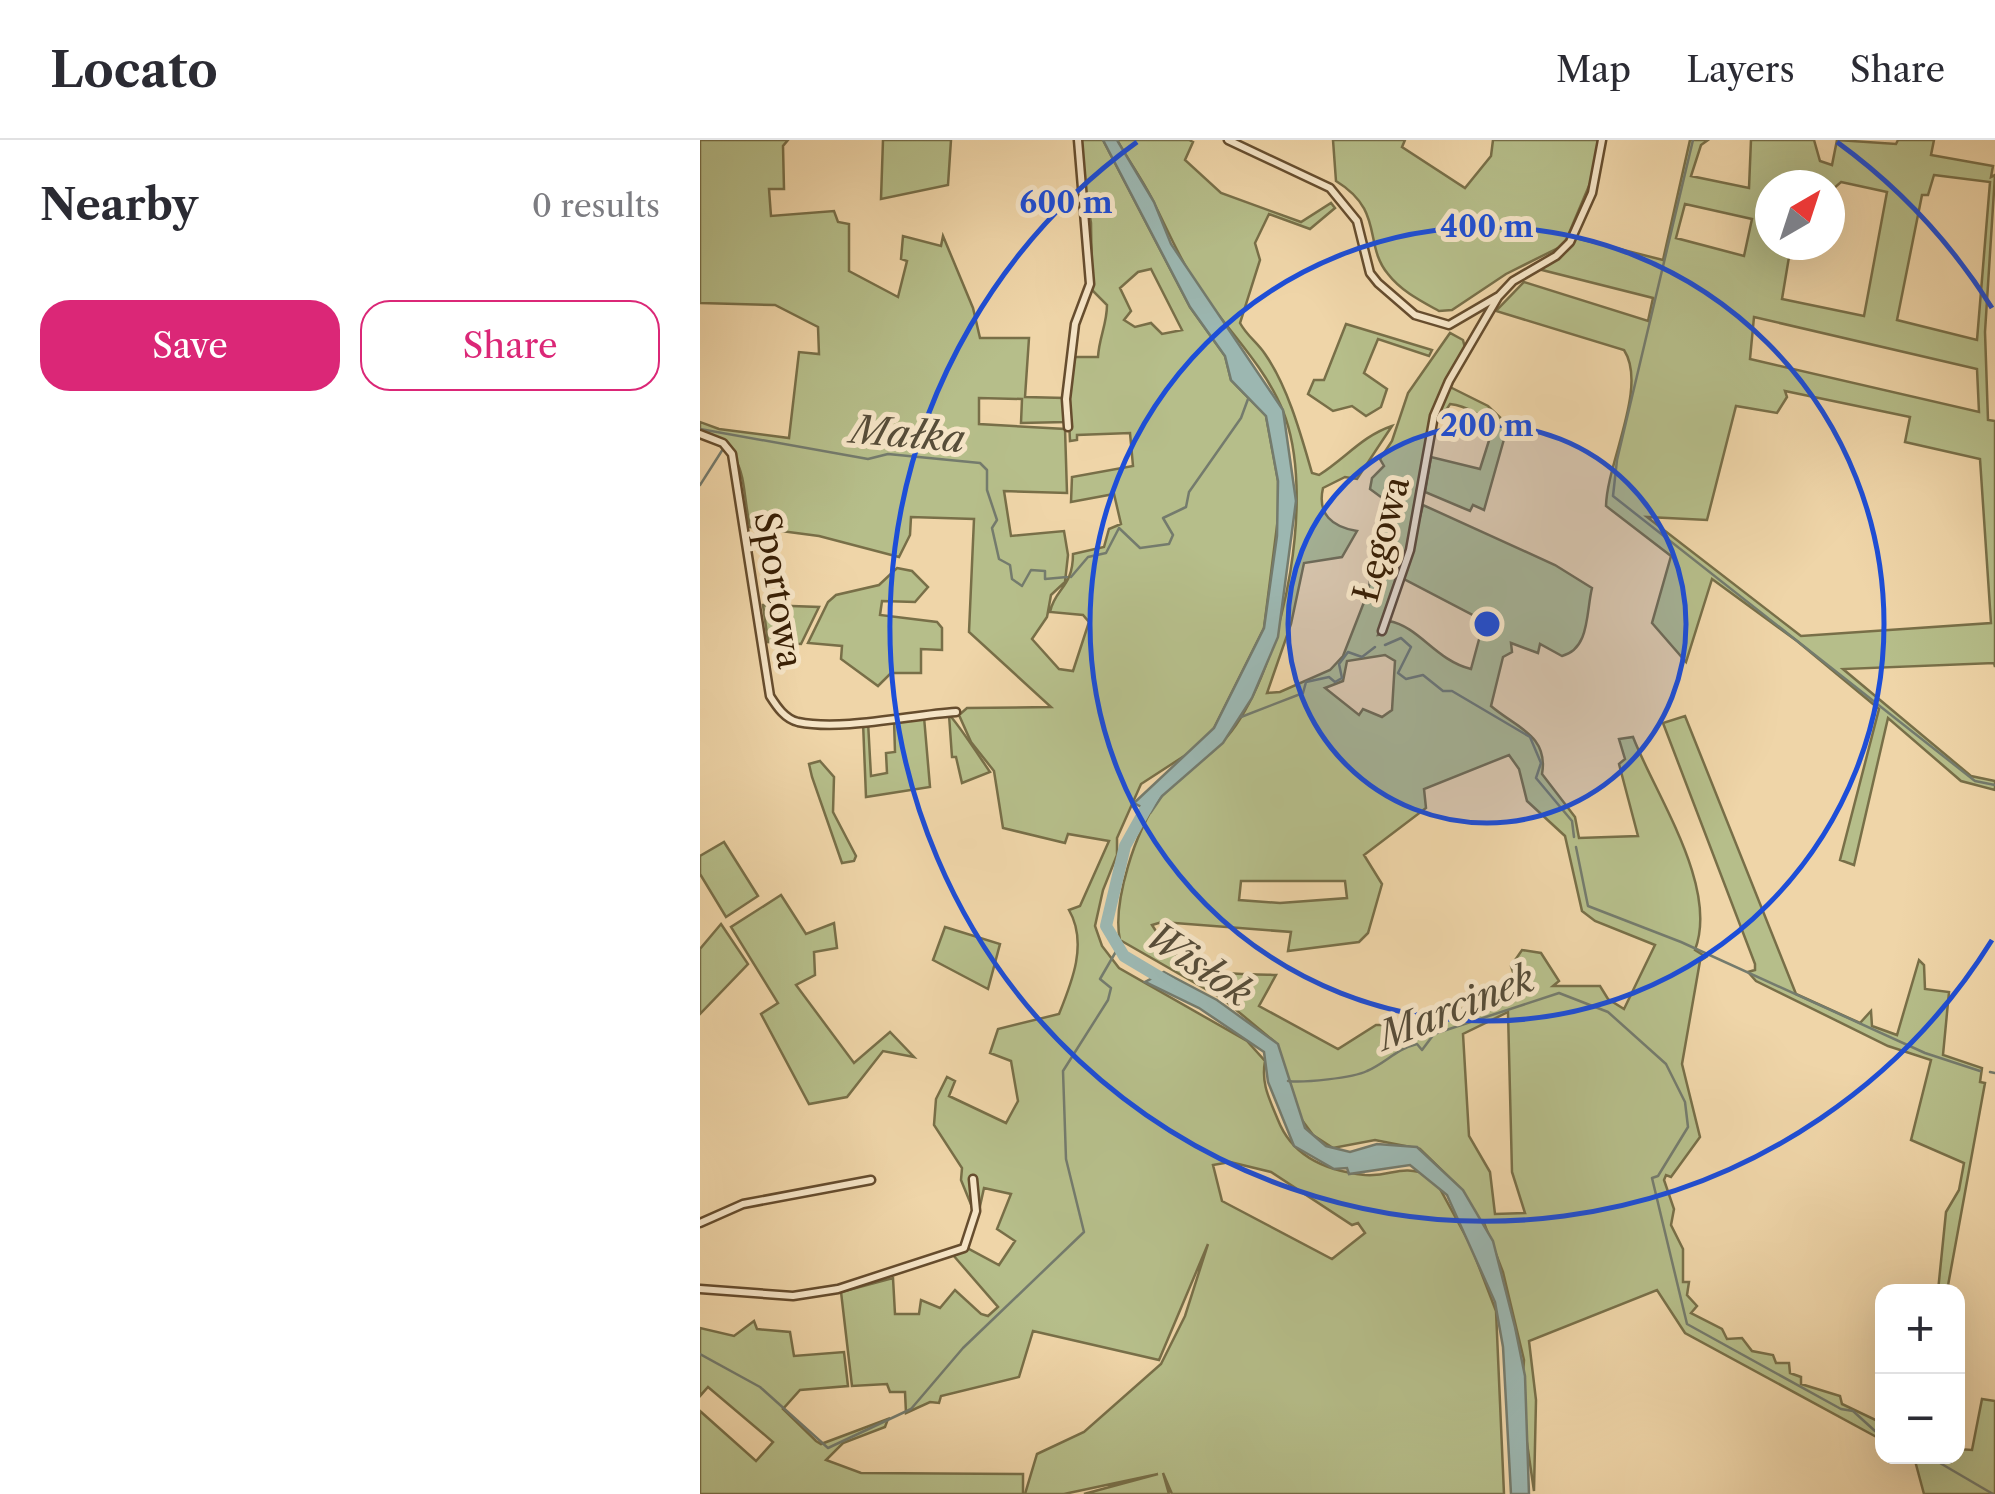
<!DOCTYPE html>
<html lang="en">
<head>
<meta charset="utf-8">
<style>
	:root { --surface:#fff; --page:#f7f7f7; --text:#2b2b33; --muted:#7c7c81; --line:#e1e1e2; --accent:#db2777 }
	body { margin:0; font-family:"Libre Caslon Text",serif; background:var(--page); color:var(--text) }
	.controls { position:absolute; right:30px; bottom:30px; display:grid; overflow:hidden; border-radius:20px; box-shadow:0 10px 40px #0002 }
	.controls button { width:90px; height:90px; display:grid; place-items:center; padding:0; border:0; border-bottom:2px solid var(--line); background:var(--surface); color:var(--text); font:50px sans-serif }
	.compass { position:absolute; left:1055px; top:30px; width:90px; height:90px; border-radius:50%; background:var(--surface); box-shadow:0 10px 40px #0002; rotate:39deg }
	.list { margin:0; padding:0; list-style:none }
	h2 { display:flex; justify-content:space-between; align-items:center; height:130px; margin:0; padding:0 40px; font-size:42px }
	h2 small { font-size:32px; font-weight:400; color:var(--muted) }
	.actions { display:flex; gap:20px; padding:30px 40px }
	.actions a { flex:1; padding:22px 0; border:2px solid var(--accent); border-radius:30px; text-align:center; font-size:35px; color:var(--accent) }
	.actions .main { background:var(--accent); color:#fff }
	.map { position:relative; flex:none; width:1295px; height:1354px; overflow:hidden }
	header { display:flex; align-items:center; gap:60px; box-sizing:border-box; height:140px; padding:0 50px; background:var(--surface); border-bottom:2px solid var(--line) }
	header strong { font-size:48px }
	nav { display:flex; gap:55px; margin-inline-start:auto; font-size:35px }
	main { display:flex }
	aside { flex:1; background:var(--surface) }
	.map>svg:first-child { display:block }
</style>
</head>
<body>
<header>
<strong>Locato</strong>
<nav><a>Map</a><a>Layers</a><a>Share</a></nav>
</header>
<main>
<aside>
<h2>Nearby<small>0 results</small></h2>
<ul class="list">
</ul>
<div class="actions"><a class="main">Save</a><a>Share</a></div>
</aside>
<div class="map">
<svg width="1295" height="1354" viewBox="0 0 1295 1354">
	<rect width="100%" height="100%" fill="#efd5a8"/>
	<filter id="stains"><feTurbulence type="fractalNoise" baseFrequency=".002" numOctaves="4"/><feColorMatrix values="0 0 0 0 .2 0 0 0 0 .09 0 0 0 0 .02 0 0 0 .5 -.17"/></filter>
	<radialGradient id="worn" r=".72"><stop offset=".6" stop-color="#630" stop-opacity="0"/><stop offset="1" stop-color="#630" stop-opacity=".3"/></radialGradient>
	<!-- green -->
	<g fill="#b6be8a" stroke="#786f48" stroke-width="2.5" fill-rule="evenodd">
		<path d="M0,0H88L83,6L84,49H69L71,76L134,71L138,82L149,84V131L198,157L207,121L201,119L203,96L241,106L243,96L273,168L280,198H329L325,257L365,258L366,282L321,283L322,259L279,258V284L365,289L367,353L304,351L311,396L364,391L368,415L365,442L351,455L347,477L332,499L359,529L373,531L389,482L383,475L350,472C355,448 373,448 373,414L404,407L409,389L421,384L414,354L371,362L372,337L433,326L430,293L377,295V300L370,301L368,257L375,217H398C399,198 407,184 407,165L392,150L391,83L379,11L381,0H403L490,167L525,216L531,240L566,276L578,341V378L564,488L514,588L495,609L441,644L417,698V715L403,750L395,786L402,806L419,828L547,901L565,921C561,944 569,958 578,980C592,1016 626,1031 665,1035C695,1037 697,1023 733,1036L771,1106L796,1171L804,1354H472L463,1333L469,1354H384L458,1334L364,1354H325L337,1314L384,1292L461,1224L485,1176L508,1104L459,1220L333,1191L319,1237L241,1256L239,1263L230,1262L206,1273L205,1252H190L187,1244L152,1246L141,1152L193,1138L195,1174H219L221,1160L240,1168L255,1150L281,1174L288,1176L298,1167L253,1115L267,1108L299,1125L315,1101L297,1089L311,1054L284,1048L280,1066L272,1067L261,1040L262,1028L234,985L236,959L247,937L255,941L249,956L306,983L318,961L311,921L290,913L298,889L359,874C372,842 388,803 369,770L380,766L409,701L368,694L365,703L303,688L294,631L271,602L259,575L267,568L351,567L269,492L274,379L211,377L210,395L199,417L119,396L50,387C40,340 50,313 0,292V282L19,289L89,298L99,212L119,214L118,187L75,165L0,163ZM451,129L482,190L462,194L451,183L435,187L424,180L431,171L420,148L438,132ZM530,1022L571,1032L652,1085L658,1083L665,1093L632,1119L522,1061L513,1025Z"/>
		<polygon points="183,0 251,0 248,45 181,59"/>
		<path d="M417,0H489L493,2L485,20L521,53L601,82L631,63L635,68L610,89L569,74L555,103L560,120L540,183C547,196 557,202 565,214C588,247 601,295 612,333L619,335C646,318 662,296 692,286L657,339L645,337L623,348C617,374 632,387 657,391L642,417L604,423L591,484L567,553L580,552L630,530L643,516L668,452L685,360L670,349L672,338L684,326L680,319L692,301L708,253L750,193L763,200L765,208L731,277L713,386L699,439L678,495L684,494L689,481C720,487 735,520 771,529L784,481L704,439L723,365L855,425L892,448C886,472 890,509 862,516L840,504L838,513L811,503L812,512L803,517L791,566C815,587 849,595 842,634L875,677L879,698L938,696L919,624L925,619L919,599L933,597C956,656 1019,747 995,810L1006,817L1000,821L982,924L1000,997L971,1037L966,1035L964,1040L974,1069L971,1085L983,1109V1142H989L987,1155L997,1166L991,1173L1022,1189L1027,1199L1042,1198L1052,1211L1073,1215L1076,1223H1089L1090,1233L1101,1237V1244L1140,1256L1142,1264L1182,1283V1300L985,1193L957,1150L829,1201L836,1260L834,1351L821,1262L824,1220L803,1132L784,1083L776,1079L756,1044L720,1009L675,1000L633,1008L613,995L599,976L575,902L523,859L420,800C412,764 436,687 460,658C483,631 515,616 536,585C585,513 616,354 583,271C566,228 528,190 501,152C482,124 470,95 455,65C445,43 429,22 417,0ZM685,515L695,521L692,570L682,577L663,569L659,575L625,548L643,541L647,521ZM809,615L819,629L827,661L865,696L882,771L895,781L955,805L924,869L908,859L900,846H853L859,841L841,813L822,810L811,826L814,835L807,851L721,885H676L638,909L559,866L576,835C517,832 486,841 452,785L462,782L591,792L588,811L659,802L668,793L682,744L664,715L726,668L724,649ZM541,741H645L647,758L580,763L539,760ZM808,872L812,1032L825,1073L795,1074L790,1032L769,996L763,894Z"/>
		<path d="M633,0H705L702,7L765,48L791,16L793,0H898L894,34L864,105L806,134L752,170L739,171C721,161 701,151 688,134C663,104 685,71 636,41Z"/>
		<path d="M990,0H1008L1001,5L991,36L1049,48L1051,0H1114L1120,21L1132,25L1137,0L1196,4L1198,0H1234L1231,15L1293,26L1291,37L1295,35L1285,192L1288,280L1295,281V527L1294,523L1143,529L1271,636L1295,641V650L1261,641L1188,578L1154,725L1140,720L1179,569L1097,501L1012,439L986,522L952,483L971,416L906,366C907,322 948,247 924,210L796,171L824,142L948,181L953,158L838,129L861,116L876,98L963,120ZM1234,35L1290,42L1277,200L1197,180L1222,55H1228ZM1141,42L1187,52L1164,176L1082,159L1091,105H1070V45H1130L1132,50ZM985,64L1052,79L1044,116L976,98ZM1054,177L1277,229L1279,272L1050,219ZM1085,251L1210,277L1205,302L1280,319L1291,483L1101,496L947,377L1007,380L1036,266L1077,273L1087,257Z"/>
		<polygon points="646,184 732,210 729,216 678,199 664,233 687,249 681,267 666,276 652,266 633,271 608,254 614,240 624,240"/>
		<path d="M750,247L788,266L808,285L784,370L773,365L770,371L725,352L731,317L780,329L793,288C783,275 766,266 750,264L743,275H738Z"/>
		<polygon points="197,428 212,431 228,447 215,462 182,461 180,475 237,482 242,488 242,510 221,509 221,533 191,533 178,546 141,519 142,506 108,503 128,462 136,455 179,445"/>
		<polygon points="63,465 119,467 101,504 68,502"/>
		<path d="M249,575C255,579 283,622 290,632L262,643L256,617H252Z"/>
		<polygon points="985,576 1096,854 1160,883 1171,871 1172,886 1197,895 1219,820 1224,825 1225,849 1249,852 1243,915 1282,928 1280,942 1285,943 1247,1151 1238,1151 1246,1072 1259,1050 1264,1023 1211,1000 1231,920 1188,906 1056,841 1048,832 1055,830 1055,824 963,583"/>
		<polygon points="224,577 230,647 166,657 163,582 168,582 171,636 187,633 186,613 195,612 194,580"/>
		<polygon points="120,621 134,637 133,672 156,716 154,721 142,723 112,637 109,624"/>
		<polygon points="24,702 58,756 26,777 0,734 0,716"/>
		<polygon points="81,755 106,794 134,783 137,808 114,812 115,835 96,845 154,923 190,892 214,917 183,911 147,957 109,964 61,874 78,863 31,787"/>
		<polygon points="21,784 48,824 0,874 0,809"/>
		<polygon points="245,787 300,804 288,849 233,820"/>
		<polygon points="54,1181 57,1189 90,1192 94,1216 144,1212 148,1246 100,1250 83,1269 116,1301 121,1304 188,1279 185,1287 143,1303 126,1320 161,1333 323,1334 323,1354 0,1354 0,1271 56,1321 73,1302 8,1247 0,1256 0,1188 34,1196"/>
		<polygon points="1282,1259 1295,1261 1295,1354 1224,1354 1214,1317 1258,1316 1258,1309 1272,1310"/>
	</g>
	<!-- water -->
	<g fill="#9cb7b1" stroke="#747b6d" stroke-width="2.5">
		<polygon points="403,0 417,0 454,62 471,104 583,270 596,361 578,497 552,558 523,603 462,656 451,672 434,663 514,588 564,488 577,396 578,341 566,276 531,240 525,216 490,167"/>
		<polygon points="464,832 517,860 578,904 605,988 626,1006 650,1012 677,1004 717,1007 763,1050 793,1101 815,1187 825,1236 829,1354 811,1354 803,1207 795,1162 747,1055 710,1025 649,1034 647,1028 634,1029 594,1006 568,942 564,912 499,868 445,842"/>
	</g>
	<g fill="none" stroke-linecap="round" stroke-linejoin="round">
		<!-- stream -->
		<g stroke="#747b6d" stroke-width="2.5">
			<polyline points="993,0 917,320 913,356 1275,641 1295,645"/>
			<polyline points="0,289 168,319 188,314 280,323 287,330 287,350 297,380 292,388 299,419 310,425 312,439 322,446 331,430 345,431 345,439 367,437"/>
			<polyline points="0,345 23,309"/>
			<polyline points="371,437 388,417 406,413 419,388 440,408 469,404 473,395 463,378 486,367 489,352 541,278 548,259"/>
			<polyline points="685,505 701,498 711,507 698,533 706,539 723,535 743,551 752,551 830,597 841,623 836,638 872,681 874,697"/>
			<polyline points="541,577 603,553 606,542 629,537 635,542 642,538 639,524 648,512 662,517 675,507"/>
			<polyline points="876,707 888,766 981,802 1225,913 1280,931"/>
			<polyline points="1290,932 1295,933"/>
			<path d="M588,941C603,943 653,938 667,931C686,923 696,909 717,904L722,910L734,894L859,853L908,872L966,924L985,962L988,987L958,1036L952,1038L987,1184L1141,1269L1153,1271L1175,1291L1182,1290"/>
			<polyline points="0,1214 60,1247 128,1308 211,1269 263,1208 384,1092 366,1019 363,931 408,860 411,848 400,839 418,808"/>
			<polyline points="1228,1316 1293,1354"/>
		</g>
		<!-- river -->
		<polyline stroke="#9cb7b1" stroke-width="12" points="453,656 425,706 406,786 424,816 471,844"/>
		<!-- minor casing -->
		<g stroke="#664d2e" stroke-width="11">
			<g id="minor">
				<polyline points="528,0 630,48 657,81 670,133 678,143 715,175 749,185 797,157"/>
				<polyline points="368,287 366,259 375,184 390,144 378,0"/>
				<path d="M0,294L23,303L32,314L70,556C77,567 85,579 98,582C142,591 210,575 256,572"/>
				<polyline points="682,491 710,410 734,276 749,241 798,157 813,141 856,116 870,102 892,53 902,0"/>
				<polyline points="0,1083 43,1064 171,1040"/>
				<polyline points="0,1149 93,1156 138,1149 264,1108 276,1071 273,1039"/>
			</g>
		</g>
		<!-- minor -->
		<use href="#minor" stroke="#f5e4c6" stroke-width="6"/>
	</g>
	<!-- distance rings -->
	<circle cx="787" cy="484" r="199" fill="#1d4ed8" fill-opacity=".12"/>
	<g fill="none" stroke="#1d4ed8" stroke-width="5">
		<circle cx="787" cy="484" r="199"/>
		<circle cx="787" cy="484" r="397"/>
		<path d="M1292 800A596 596 0 1 1 437 2M1137 2A596 596 0 0 1 1292 168"/>
	</g>
	<g text-anchor="middle" dominant-baseline="central" stroke-width="10" stroke-linejoin="round" paint-order="stroke">
		<!-- street labels -->
		<g font-size="35" fill="#392006" stroke="#f5e4c6">
			<text transform="translate(681 399) rotate(-75)">Łęgowa</text>
			<text transform="translate(79 450) rotate(81)">Sportowa</text>
		</g>
		<!-- water labels -->
		<g font-size="38" font-style="italic" fill="#574d39" stroke="#f5e4c6">
			<text transform="translate(208 294) rotate(5)">Małka</text>
			<text transform="translate(499 824) rotate(34)">Wisłok</text>
			<text transform="translate(756 867) rotate(-22)">Marcinek</text>
		</g>
	</g>
	<circle cx="787" cy="484" r="15" fill="#1d4ed8" stroke="#f5e4c6" stroke-width="5"/>
	<g font-size="30" text-anchor="middle" font-weight="bold" fill="#1d4ed8" stroke="#f5e4c6" stroke-width="10" stroke-linejoin="round" paint-order="stroke">
		<text x="366" y="73">600 m</text>
		<text x="787" y="97">400 m</text>
		<text x="787" y="296">200 m</text>
	</g>
	<rect width="100%" height="100%" filter="url(#stains)"/>
	<rect width="100%" height="100%" fill="url(#worn)"/>
</svg>
<div class="controls">
<button>+</button>
<button>−</button>
</div>
<svg class="compass" viewBox="-18 -18 36 36"><path d="M0-13l5 13h-10z" fill="#e53935"/><path d="M0 13l5-13h-10z" fill="#7c7c81"/></svg>
</div>
</main>
</body>
</html>
